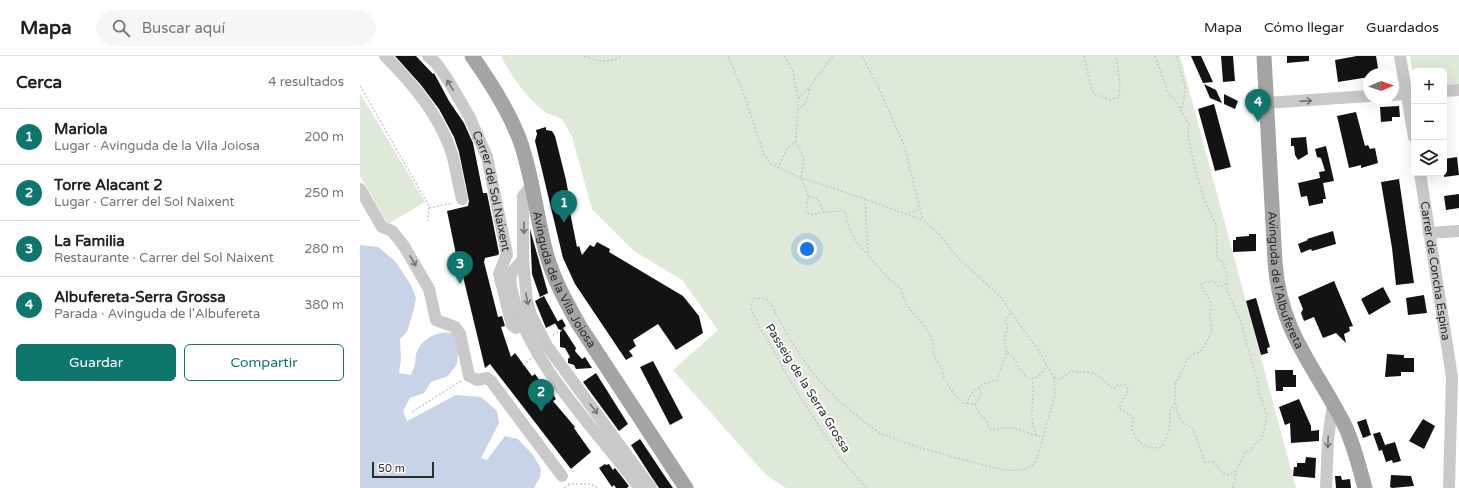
<!DOCTYPE html>
<html lang="es">
<head>
<meta charset="utf-8">
<style>
	:root { --surface:#fff; --page:#f6f6f6; --text:#202124; --muted:#757577; --line:#e0e0e0; --accent:#0f766e }
	body { margin:0; font-family:"Varela Round",sans-serif; background:var(--page); color:var(--text) }
	.controls { position:absolute; right:12px; top:12px; display:grid; overflow:hidden; border-radius:6px; box-shadow:0 4px 16px #0002 }
	.controls button { width:36px; height:36px; display:grid; place-items:center; padding:0; border:0; border-bottom:1px solid var(--line); background:var(--surface); color:var(--text); font:20px sans-serif }
	.compass { position:absolute; left:1003px; top:12px; width:36px; height:36px; border-radius:50%; background:var(--surface); box-shadow:0 4px 16px #0002; rotate:88deg }
	.scale { position:absolute; left:12px; bottom:10px; width:62px; box-sizing:border-box; padding-left:4px; border:2px solid #2c2c2c; border-top:0; font-size:11px; line-height:14px; white-space:nowrap; color:#2c2c2c; -webkit-text-stroke:3px #fff; paint-order:stroke }
	.you { position:absolute; left:447px; top:193px; width:14px; height:14px; margin:-10px; border:3px solid #fff; border-radius:50%; background:#1a73e8; box-shadow:0 0 0 6px #1a73e833 }
	.badge { display:grid; place-items:center; width:26px; height:26px; border-radius:50%; background:var(--accent); color:#fff; font-size:13px; font-weight:700 }
	.pin { position:absolute; translate:-50% -33px; filter:drop-shadow(0 1px 2px #0008) }
	.pin::after { content:''; position:absolute; top:21px; width:14px; height:12px; background:inherit; clip-path:polygon(0 0,100% 0,50% 100%) }
	.list { margin:0; padding:0; list-style:none }
	h2 { display:flex; justify-content:space-between; align-items:center; height:52px; margin:0; padding:0 16px; font-size:17px }
	h2 small { font-size:13px; font-weight:400; color:var(--muted) }
	.list li { display:grid; grid-template-columns:26px 1fr auto; gap:12px; align-items:center; box-sizing:border-box; height:56px; padding:0 16px; border-top:1px solid var(--line) }
	.list b { display:block; font-size:15px; white-space:nowrap }
	.list p { margin:0; font-size:13px; white-space:nowrap; color:var(--muted) }
	.list em { font-size:13px; font-style:normal; color:var(--muted) }
	.actions { display:flex; gap:8px; padding:12px 16px }
	.actions a { flex:1; padding:9px 0; border:1px solid var(--accent); border-radius:6px; text-align:center; font-size:14px; color:var(--accent) }
	.actions .main { background:var(--accent); color:#fff }
	.icon { flex:none; width:22px; height:22px; fill:none; stroke:currentColor; stroke-width:2; stroke-linecap:round; stroke-linejoin:round }
	.map { position:relative; flex:none; width:1099px; height:432px; overflow:hidden }
	header { display:flex; align-items:center; gap:24px; box-sizing:border-box; height:56px; padding:0 20px; background:var(--surface); border-bottom:1px solid var(--line) }
	header strong { font-size:19px }
	nav { display:flex; gap:22px; margin-inline-start:auto; font-size:14px }
	.search { width:280px; height:36px; background:var(--page); display:flex; align-items:center; gap:10px; box-sizing:border-box; padding:0 14px; border-radius:22px; color:var(--muted); font-size:15px }
	main { display:flex }
	aside { flex:1; background:var(--surface) }
	.map>svg:first-child { display:block }
</style>
</head>
<body>
<header>
<strong>Mapa</strong>
<div class="search"><svg class="icon" aria-label="search" viewBox="0 0 24 24"><circle cx="10" cy="10" r="6"/><path d="M15 15l6 6"/></svg>Buscar aquí</div>
<nav><a>Mapa</a><a>Cómo llegar</a><a>Guardados</a></nav>
</header>
<main>
<aside>
<h2>Cerca<small>4 resultados</small></h2>
<ul class="list">
<li><span class="badge">1</span><div><b>Mariola</b><p>Lugar · Avinguda de la Vila Joiosa</p></div><em>200 m</em></li>
<li><span class="badge">2</span><div><b>Torre Alacant 2</b><p>Lugar · Carrer del Sol Naixent</p></div><em>250 m</em></li>
<li><span class="badge">3</span><div><b>La Familia</b><p>Restaurante · Carrer del Sol Naixent</p></div><em>280 m</em></li>
<li><span class="badge">4</span><div><b>Albufereta-Serra Grossa</b><p>Parada · Avinguda de l'Albufereta</p></div><em>380 m</em></li>
</ul>
<div class="actions"><a class="main">Guardar</a><a>Compartir</a></div>
</aside>
<div class="map">
<svg width="1099" height="432" viewBox="0 0 1099 432">
	<rect width="100%" height="100%" fill="#fff"/>
	<!-- green -->
	<g fill="#dee9da">
		<path d="M141,0H820L936,432H426L406,419L313,314L358,274L322,224L274,195L232,153L212,81L202,63C197,61 190,59 185,56C169,45 149,17 141,0Z"/>
		<polygon points="1050,0 1099,0 1099,28 1084,29 1084,15 1054,15 1054,25"/>
		<polygon points="0,37 65,146 28,168 0,120"/>
	</g>
	<!-- water -->
	<path fill="#c8d3e7" d="M0,189L18,191L35,205L51,229L56,242L54,253L47,276L40,283L41,303L39,317L51,319C52,315 55,311 55,307C56,304 55,301 56,298C61,282 78,274 93,277L99,285L97,308L88,320L71,326L64,337L50,342L43,355L47,365L96,339L121,341L137,355L139,367L121,402L127,404L145,380L158,383L173,399L181,413L180,421L174,432H0Z"/>
	<!-- building -->
	<g fill="#131313">
		<polygon points="35,0 56,0 73,18 74,17 89,45 104,67 113,87 123,137 127,137 139,197 138,199 125,202 124,206 138,261 142,260 145,270 141,271 151,301 155,297 172,320 175,318 187,335 189,333 196,343 193,345 215,371 214,372 231,396 211,413 130,308 125,312 100,208 98,208 87,155 108,150 109,145 99,96 94,81 79,53 61,29"/>
		<polygon points="831,0 841,0 853,26 843,27"/>
		<polygon points="861,0 873,0 875,25 863,26"/>
		<polygon points="927,0 949,0 949,5 927,7"/>
		<polygon points="997,0 1016,0 1019,18 1009,18 1009,21 978,26 975,4"/>
		<polygon points="844,28 856,34 862,47 850,42"/>
		<polygon points="864,38 878,45 875,53 864,48"/>
		<polygon points="854,48 871,111 855,115 838,53"/>
		<polygon points="1039,50 1040,61 1032,61 1032,65 1021,66 1020,51"/>
		<polygon points="996,56 1005,90 1008,89 1010,93 1015,92 1018,107 1001,112 1001,109 989,112 977,60"/>
		<polygon points="186,71 186,74 192,75 195,80 206,124 208,135 206,136 217,191 219,190 222,199 230,189 234,191 237,186 250,193 249,196 323,240 339,260 343,277 316,294 298,268 273,284 276,290 269,295 273,300 266,304 215,228 203,202 175,85 177,78 176,74"/>
		<polygon points="946,81 948,98 938,104 935,99 934,90 931,90 931,82"/>
		<polygon points="966,90 974,125 963,127 966,143 963,143 963,147 949,150 947,140 941,141 938,127 960,122 959,116 965,115 961,102 957,101 955,93"/>
		<polygon points="1097,101 1099,119 1084,121 1084,103"/>
		<polygon points="1039,123 1054,227 1036,229 1032,192 1021,126"/>
		<polygon points="1099,138 1099,152 1086,154 1084,140"/>
		<polygon points="170,173 188,237 180,241 172,218"/>
		<polygon points="973,175 976,188 952,195 951,193 941,197 938,188 948,184 947,183"/>
		<polygon points="889,178 896,178 896,195 873,196 873,184 876,184 876,181 889,180"/>
		<polygon points="974,225 993,270 989,271 990,275 984,278 986,287 976,277 963,282 954,261 944,265 941,257 943,253 938,241"/>
		<polygon points="1023,231 1031,246 1009,259 1001,243"/>
		<polygon points="1064,239 1067,257 1048,259 1046,242"/>
		<polygon points="184,240 198,266 186,272 175,245"/>
		<polygon points="896,242 910,291 907,292 908,297 901,299 886,245"/>
		<polygon points="202,263 206,270 203,272 216,292 215,295 222,303 225,301 232,312 216,313 214,309 208,307 208,303 210,301 205,292 200,291 200,273 199,274 195,267"/>
		<polygon points="1027,298 1044,299 1044,302 1054,302 1054,316 1041,316 1041,320 1025,321"/>
		<polygon points="293,305 323,362 310,369 280,311"/>
		<polygon points="915,314 933,314 933,319 936,319 936,331 923,331 923,335 916,335"/>
		<polygon points="236,317 268,368 259,375 223,326"/>
		<polygon points="939,343 951,370 951,375 959,374 959,385 931,387 930,367 925,369 919,351"/>
		<polygon points="1006,363 1011,379 1003,382 997,366"/>
		<polygon points="1063,363 1075,370 1064,393 1049,385"/>
		<polygon points="1020,376 1025,389 1035,386 1041,405 1033,407 1032,404 1026,406 1022,394 1019,395 1013,378"/>
		<polygon points="280,383 304,419 313,432 299,432 287,414 271,389"/>
		<polygon points="946,401 956,402 955,422 933,420 934,411 937,411 937,407 945,407"/>
		<polygon points="245,408 246,409 249,408 253,414 255,412 269,430 267,432 256,432 254,429 252,431 239,412"/>
		<polygon points="1031,419 1051,420 1054,430 1032,432 1030,431"/>
		<polygon points="975,420 981,420 982,424 990,423 991,432 976,432"/>
	</g>
	<g fill="none" stroke-linecap="round" stroke-linejoin="round">
		<!-- path -->
		<g stroke="#c9c9c9" stroke-width="1.5" stroke-dasharray="2 2" stroke-linecap="butt">
			<path d="M224,0C238,5 248,8 262,0"/>
			<path d="M368,0L385,41L404,99L411,108L441,122L476,133L563,164L580,179L598,202L639,239L679,295L694,322L695,339L676,406C660,422 631,411 612,406C584,398 555,392 528,380C516,376 505,367 495,358C455,327 434,293 411,248L406,243L397,242L392,246L391,252L398,268L440,341L481,403L507,432"/>
			<polyline points="425,0 433,16 438,43"/>
			<polyline points="502,0 518,30 544,89 563,164"/>
			<polyline points="724,0 733,38 750,44 759,41 760,29 756,0"/>
			<path d="M795,0L807,34L817,47L829,69L828,80L836,116L844,143L856,169L857,200L858,204L863,206L867,220V235L881,265L883,275L899,330L898,334C907,355 909,364 900,385L895,387L891,395L884,396C881,407 879,413 868,419L862,416L854,406H845L833,373L821,365L817,356L815,346"/>
			<polyline points="816,0 825,30 824,45 821,54"/>
			<polyline points="0,30 69,150 68,165"/>
			<polyline points="437,54 446,47 450,31"/>
			<path d="M436,85L442,97L444,104L441,122L448,140L446,156L453,159L464,156L485,155L489,172L496,186L527,221L541,233L546,248L565,271L572,283L575,302L582,313L584,322L594,338L603,347H607C611,333 623,327 637,324L647,296C658,301 661,329 677,321C682,318 685,313 686,308"/>
			<polyline points="418,112 426,94 436,85 438,45 440,40 448,33 473,0"/>
			<polyline points="448,140 458,143 464,156"/>
			<polyline points="505,143 508,199"/>
			<polyline points="69,152 93,147"/>
			<polyline points="548,157 556,155 558,150"/>
			<polyline points="193,279 207,271"/>
			<polyline points="647,296 644,286 648,269 645,263 652,256"/>
			<path d="M672,322C676,340 667,364 677,380L683,381"/>
			<path d="M694,322L700,323L712,315C718,316 722,316 728,316C735,316 748,327 753,333L758,329H766L768,334L759,352L773,361C773,364 772,368 772,371C774,386 789,396 803,390L810,372V355L815,346V329L826,306L832,298H835C845,294 846,283 852,276L850,258L851,247L841,229L842,227L854,225L859,231L867,228"/>
			<path d="M607,347C619,350 615,349 620,358C622,361 626,363 627,366C628,370 628,371 631,374L648,371L651,373L654,372L677,380"/>
			<polyline points="615,349 621,339 620,331"/>
			<polyline points="52,356 101,325"/>
			<polyline points="208,428 231,428 238,432"/>
			<polyline points="204,432 209,429"/>
			<polyline points="873,432 876,415"/>
		</g>
		<!-- minor -->
		<g stroke="#c9c9c9" stroke-width="12">
			<path d="M25,0C53,28 80,60 92,98C96,112 98,128 102,143"/>
			<path id="s1" d="M68,0L76,7L88,24L109,60L127,101L147,198L139,218L152,269L156,272L159,271L162,267"/>
			<polyline points="1040,0 1054,81"/>
			<polyline points="1084,35 1099,34"/>
			<polyline points="1033,39 1054,37"/>
			<polyline points="907,47 1009,40"/>
			<path id="s2" d="M1060,117L1092,321L1089,432"/>
			<path d="M172,129L163,140V204C159,209 153,213 151,219C149,226 152,235 154,243C172,311 238,376 280,432"/>
			<polyline points="0,133 22,171 32,175 44,190 69,233 76,264 95,271 100,278 109,320 117,324 127,322 131,325 202,420"/>
			<polyline points="1069,177 1099,175"/>
			<polyline points="163,204 167,245 171,259 187,290 291,432"/>
			<polyline points="966,432 968,383 973,347"/>
		</g>
		<!-- major -->
		<g stroke="#a4a4a4" stroke-width="15">
			<path id="s3" d="M112,0C130,26 147,52 159,82C173,119 176,161 187,200C194,224 206,246 219,269L326,432"/>
			<path id="s4" d="M904,0L915,206C920,276 954,309 984,368C994,388 999,411 1005,432"/>
		</g>
		<!-- path-bridge -->
		<polyline stroke="#c9c9c9" stroke-width="1.5" stroke-dasharray="2 2" stroke-linecap="butt" points="163,309 187,290"/>
	</g>
	<!-- one-way arrows -->
	<defs><path id="oneway-shaft" d="M-6 0H5M1.5-3L5.5 0L1.5 3" fill="none" stroke-width="1.6" stroke-linecap="round" stroke-linejoin="round"/></defs>
	<g stroke="#737373">
		<use href="#oneway-shaft" transform="translate(90 29) rotate(-121)"/>
		<use href="#oneway-shaft" transform="translate(946 45) rotate(-4)"/>
		<use href="#oneway-shaft" transform="translate(164 172) rotate(91)"/>
		<use href="#oneway-shaft" transform="translate(53 205) rotate(60)"/>
		<use href="#oneway-shaft" transform="translate(167 243) rotate(79)"/>
		<use href="#oneway-shaft" transform="translate(234 353) rotate(53)"/>
		<use href="#oneway-shaft" transform="translate(968 386) rotate(92)"/>
	</g>
	<g text-anchor="middle" dominant-baseline="central" stroke-width="4" stroke-linejoin="round" paint-order="stroke">
		<!-- street labels -->
		<g font-size="12" fill="#2c2c2c" stroke="#fff">
			<text stroke="none"><textPath href="#s1" startOffset="152">Carrer del Sol Naixent</textPath></text>
			<text stroke="none"><textPath href="#s2" startOffset="99">Carrer de Concha Espina</textPath></text>
			<text stroke="none"><textPath href="#s3" startOffset="244">Avinguda de la Vila Joiosa</textPath></text>
			<text stroke="none"><textPath href="#s4" startOffset="226">Avinguda de l'Albufereta</textPath></text>
			<text transform="translate(448 332) rotate(58)">Passeig de la Serra Grossa</text>
		</g>
	</g>
</svg>
<div class="controls">
<button>+</button>
<button>−</button>
<button><svg class="icon" aria-label="layers" viewBox="0 0 24 24"><path d="M12 4l9 5-9 5-9-5zM3 14l9 5 9-5"/></svg></button>
</div>
<svg class="compass" viewBox="-18 -18 36 36"><path d="M0-13l5 13h-10z" fill="#e53935"/><path d="M0 13l5-13h-10z" fill="#757577"/></svg>
<div class="scale">50 m</div>
<div class="you"></div>
<div class="pin badge" style="left:204px;top:167px">1</div>
<div class="pin badge" style="left:181px;top:356px">2</div>
<div class="pin badge" style="left:100px;top:228px">3</div>
<div class="pin badge" style="left:898px;top:66px">4</div>
</div>
</main>
</body>
</html>
